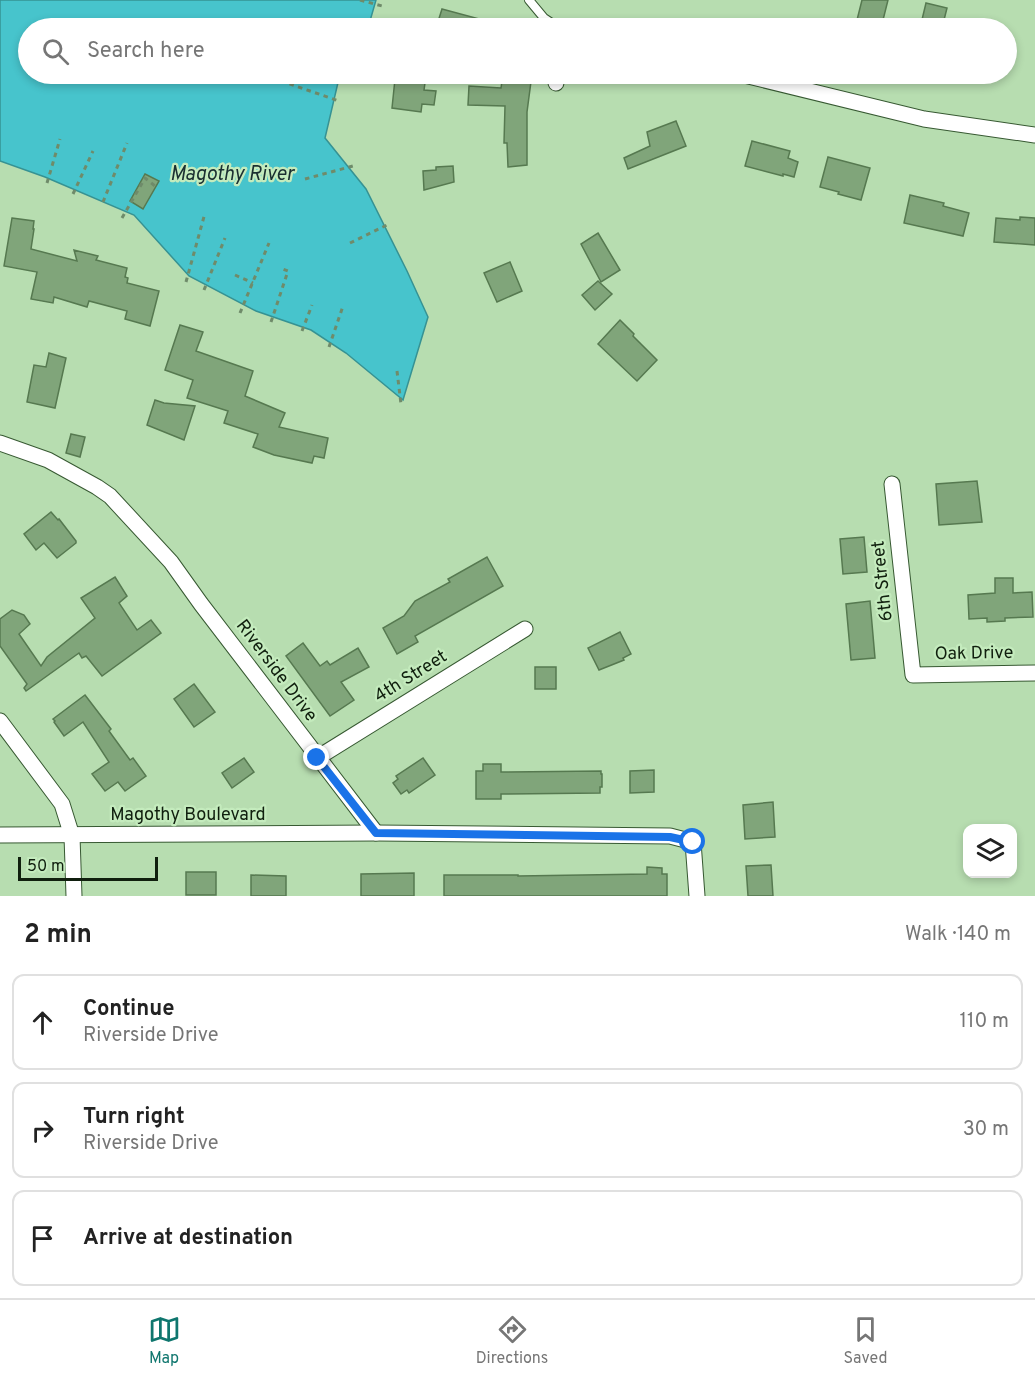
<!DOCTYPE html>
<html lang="en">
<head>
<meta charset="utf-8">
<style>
	:root { --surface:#fff; --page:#f6f6f6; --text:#222; --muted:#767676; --line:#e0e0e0; --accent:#0f766e }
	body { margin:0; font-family:Overpass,sans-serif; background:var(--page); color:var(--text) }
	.controls { position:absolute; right:18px; bottom:18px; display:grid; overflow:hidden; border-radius:12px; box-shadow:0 3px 9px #0003 }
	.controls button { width:54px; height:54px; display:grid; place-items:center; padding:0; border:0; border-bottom:2px solid var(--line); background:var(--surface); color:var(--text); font:30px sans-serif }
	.scale { position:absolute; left:18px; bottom:15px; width:140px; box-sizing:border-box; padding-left:6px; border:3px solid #101f0e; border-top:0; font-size:16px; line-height:21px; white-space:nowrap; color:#101f0e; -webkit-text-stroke:4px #c4ebbd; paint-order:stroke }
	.stop { position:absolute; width:18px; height:18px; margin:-14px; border:4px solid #1a73e8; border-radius:50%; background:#fff }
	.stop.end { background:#1a73e8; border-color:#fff; box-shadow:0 2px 6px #0008 }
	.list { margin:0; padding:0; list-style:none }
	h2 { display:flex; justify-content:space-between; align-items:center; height:78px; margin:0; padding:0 24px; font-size:26px }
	h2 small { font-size:20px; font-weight:400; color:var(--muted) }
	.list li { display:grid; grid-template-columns:39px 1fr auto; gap:18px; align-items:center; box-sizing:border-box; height:96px; margin:0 12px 12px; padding:0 12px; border:2px solid var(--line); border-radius:12px }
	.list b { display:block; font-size:22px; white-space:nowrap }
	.list p { margin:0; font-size:20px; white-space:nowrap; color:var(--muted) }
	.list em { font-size:20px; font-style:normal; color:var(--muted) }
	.icon { flex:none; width:33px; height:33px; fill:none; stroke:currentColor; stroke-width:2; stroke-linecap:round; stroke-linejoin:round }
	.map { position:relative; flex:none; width:1035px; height:896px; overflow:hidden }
	.search { position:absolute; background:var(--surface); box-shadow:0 3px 9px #0003; left:18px; right:18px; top:18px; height:66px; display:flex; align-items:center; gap:15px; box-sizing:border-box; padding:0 21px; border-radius:33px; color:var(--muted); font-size:22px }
	.sheet { height:402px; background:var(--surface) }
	nav { display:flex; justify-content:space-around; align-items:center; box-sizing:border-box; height:84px; border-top:2px solid var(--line); background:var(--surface); font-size:16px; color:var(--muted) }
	nav a { display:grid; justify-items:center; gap:3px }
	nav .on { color:var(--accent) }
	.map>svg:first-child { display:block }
</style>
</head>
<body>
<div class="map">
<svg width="1035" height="896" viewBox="0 0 1035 896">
	<rect width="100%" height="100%" fill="#b7ddb0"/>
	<!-- water -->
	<polygon fill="#47c4cc" stroke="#369293" stroke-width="1.5" points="0,0 376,0 368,28 28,28 28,74 340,74 325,138 366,189 407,271 428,317 403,400 346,353 311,330 256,311 189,276 134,215 45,177 0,161"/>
	<!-- building -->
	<g fill="#80a57a" stroke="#567950" stroke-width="1.5">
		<polygon points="862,0 888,0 881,28 855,28"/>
		<polygon points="926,3 947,8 942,28 920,28"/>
		<polygon points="442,9 498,24 498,28 436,28"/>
		<polygon points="503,74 532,74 527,112 527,165 508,167 507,143 504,143 505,106 468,105 469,86 501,88"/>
		<polygon points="395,79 425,83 424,90 436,91 434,105 422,104 421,112 392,108"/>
		<polygon points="676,121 686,146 628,169 624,158 650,146 647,132"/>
		<polygon points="752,141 790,151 788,158 798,162 794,177 783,174 783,176 745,166"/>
		<polygon points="828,157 870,168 861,200 838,194 839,192 820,187"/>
		<polygon points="453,166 454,182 424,190 423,171 436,170 436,167"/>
		<polygon points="145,174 159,181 143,209 130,201"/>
		<polygon points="910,195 944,203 943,206 969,213 963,236 904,223"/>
		<polygon points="1020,217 1035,218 1035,245 994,242 996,218 1020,220"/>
		<polygon points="12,218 34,221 33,229 34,229 31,249 77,261 74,250 98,256 96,260 127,268 125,277 128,278 127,283 159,291 150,326 125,319 127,311 89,301 87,307 54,297 53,303 31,299 37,272 4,266"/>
		<polygon points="598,233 620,270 601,282 581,244"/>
		<polygon points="510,262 522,291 497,302 484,273"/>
		<polygon points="598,281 612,294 595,310 582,295"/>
		<polygon points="620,320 634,334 633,336 657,360 637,381 598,344"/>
		<polygon points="180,325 203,332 196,351 253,371 245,396 285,413 279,427 328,438 324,458 314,456 312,463 274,455 253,447 258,434 224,423 228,411 187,398 193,380 165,370"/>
		<polygon points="49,353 66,358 55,408 27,402 34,365 46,367"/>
		<polygon points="155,400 164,403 195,406 184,440 147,425"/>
		<polygon points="71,434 85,437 80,457 66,453"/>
		<polygon points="977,481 982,522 939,525 936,484"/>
		<polygon points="51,512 58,520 59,519 76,541 76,543 57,558 44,543 36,550 24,534"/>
		<polygon points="864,537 867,572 843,574 840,539"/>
		<polygon points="487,557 503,586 415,636 418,642 397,654 383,628 404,616 415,601 450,582 448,579"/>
		<polygon points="115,577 127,596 119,603 137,630 151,620 161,633 102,676 86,656 82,658 79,653 26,691 24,688 27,684 0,646 0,619 12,610 24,615 30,624 19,634 41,666 47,657 95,618 81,598"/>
		<polygon points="995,578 1013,578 1013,593 1032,592 1033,617 1005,618 1005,621 987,622 987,618 969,619 968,595 995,593"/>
		<polygon points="870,601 875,658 851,660 846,604"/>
		<polygon points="620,632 631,654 623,658 624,660 599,670 588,648"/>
		<polygon points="303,643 320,666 327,661 330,665 358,648 369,667 341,682 354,700 330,716 286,656"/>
		<rect x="535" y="667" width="21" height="22"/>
		<polygon points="194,684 215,712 194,727 174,699"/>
		<polygon points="85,695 111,729 109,731 130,760 133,758 146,776 125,791 118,782 105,791 92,774 109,762 83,722 64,736 54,722 55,721 53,719"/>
		<polygon points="244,758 254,772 232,788 222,773"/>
		<polygon points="423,758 435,775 409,793 407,790 401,794 393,783 398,779 396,776"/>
		<polygon points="483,764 501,764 501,772 601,771 601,774 602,774 602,787 600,787 600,793 501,794 501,799 476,799 476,771 483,771"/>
		<polygon points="654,770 654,792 630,793 630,771"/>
		<polygon points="773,802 775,837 745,839 743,805"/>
		<polygon points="771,865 773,896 748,896 746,866"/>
		<polygon points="647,867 662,868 662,874 667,874 667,896 444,896 444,875 518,875 518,876 647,874"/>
		<rect x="186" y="872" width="30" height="23"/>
		<polygon points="414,873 414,896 361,896 361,874"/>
		<polygon points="251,875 286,876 286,896 251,896"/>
	</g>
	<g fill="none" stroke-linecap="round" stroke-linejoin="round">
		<!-- service casing -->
		<g stroke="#375932" stroke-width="10">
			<polyline id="service" points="529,0 544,18 559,28"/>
		</g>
		<!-- minor casing -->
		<g stroke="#375932" stroke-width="17">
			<g id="minor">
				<polyline points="740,74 924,119 1035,135"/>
				<polyline points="556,83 557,74"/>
				<polyline points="0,443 48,460 97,487 110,496 171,562 201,604 376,833"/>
				<polyline points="892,484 913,675 1035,673"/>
				<polyline points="0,721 62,804 72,836 74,896"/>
				<polyline points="317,758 525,629"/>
				<polyline points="0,835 376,833 670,836 693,842 697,896"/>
			</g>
		</g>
		<!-- path -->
		<g stroke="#6f8b6a" stroke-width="3" stroke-dasharray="4.5 4.5" stroke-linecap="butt">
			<polyline points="360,0 382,6"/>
			<polyline points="319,74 343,83"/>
			<polyline points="281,81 339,101"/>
			<polyline points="305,179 353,166"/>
			<polyline points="47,183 60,139"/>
			<polyline points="73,194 93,151"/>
			<polyline points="103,202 127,143"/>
			<polyline points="122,218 145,178 155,186"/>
			<polyline points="350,243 389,224"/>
			<polyline points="235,275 253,283"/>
			<polyline points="186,282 205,213"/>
			<polyline points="204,290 225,238"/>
			<polyline points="240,313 269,243"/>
			<polyline points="271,322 288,271 280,268"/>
			<polyline points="302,331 312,305"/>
			<polyline points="329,347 343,306"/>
			<polyline points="397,371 401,404"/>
		</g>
		<!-- service -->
		<use href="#service" stroke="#fff" stroke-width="8"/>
		<!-- minor -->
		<use href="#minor" stroke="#fff" stroke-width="15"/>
	</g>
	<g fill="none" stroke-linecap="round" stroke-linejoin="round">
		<!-- route -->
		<polyline stroke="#1a73e8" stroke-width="8" points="317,758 376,833 670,837 693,842"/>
	</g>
	<g text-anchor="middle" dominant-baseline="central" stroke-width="4.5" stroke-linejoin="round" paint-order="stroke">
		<!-- street labels -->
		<g font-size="18" fill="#101f0e" stroke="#c4ebbd">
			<text transform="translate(883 581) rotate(-96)">6th Street</text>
			<text transform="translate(974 654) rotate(-1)">Oak Drive</text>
			<text transform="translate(276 671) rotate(53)">Riverside Drive</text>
			<text transform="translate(411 677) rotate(-32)">4th Street</text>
			<text x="188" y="815">Magothy Boulevard</text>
		</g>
		<!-- water labels -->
		<g font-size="20" font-style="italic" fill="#1a2f31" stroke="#c4ebbd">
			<text x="232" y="175">Magothy River</text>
		</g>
	</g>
</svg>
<div class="controls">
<button><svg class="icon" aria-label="layers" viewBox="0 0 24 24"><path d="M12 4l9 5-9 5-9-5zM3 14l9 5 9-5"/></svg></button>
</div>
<div class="scale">50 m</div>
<div class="stop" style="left:693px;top:842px"></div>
<div class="stop end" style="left:317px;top:758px"></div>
<div class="search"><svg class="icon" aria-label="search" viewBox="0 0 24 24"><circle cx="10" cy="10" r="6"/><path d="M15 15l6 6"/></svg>Search here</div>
</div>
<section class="sheet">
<h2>2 min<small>Walk · 140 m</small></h2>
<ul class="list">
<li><svg class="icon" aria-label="ahead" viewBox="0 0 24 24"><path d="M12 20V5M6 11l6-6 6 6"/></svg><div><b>Continue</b><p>Riverside Drive</p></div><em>110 m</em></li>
<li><svg class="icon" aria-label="right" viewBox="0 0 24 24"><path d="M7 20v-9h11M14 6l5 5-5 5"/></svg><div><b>Turn right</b><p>Riverside Drive</p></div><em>30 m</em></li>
<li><svg class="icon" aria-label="arrive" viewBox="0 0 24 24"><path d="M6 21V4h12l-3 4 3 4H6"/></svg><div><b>Arrive at destination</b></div></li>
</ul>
</section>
<nav>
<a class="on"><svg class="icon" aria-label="map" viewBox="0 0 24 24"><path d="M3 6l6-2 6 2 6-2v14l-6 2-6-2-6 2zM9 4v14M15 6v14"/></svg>Map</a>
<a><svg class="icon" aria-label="directions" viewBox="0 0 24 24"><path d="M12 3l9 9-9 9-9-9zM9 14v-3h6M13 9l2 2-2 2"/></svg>Directions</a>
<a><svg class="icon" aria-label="saved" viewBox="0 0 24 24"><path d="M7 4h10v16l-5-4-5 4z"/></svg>Saved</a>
</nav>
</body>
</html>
